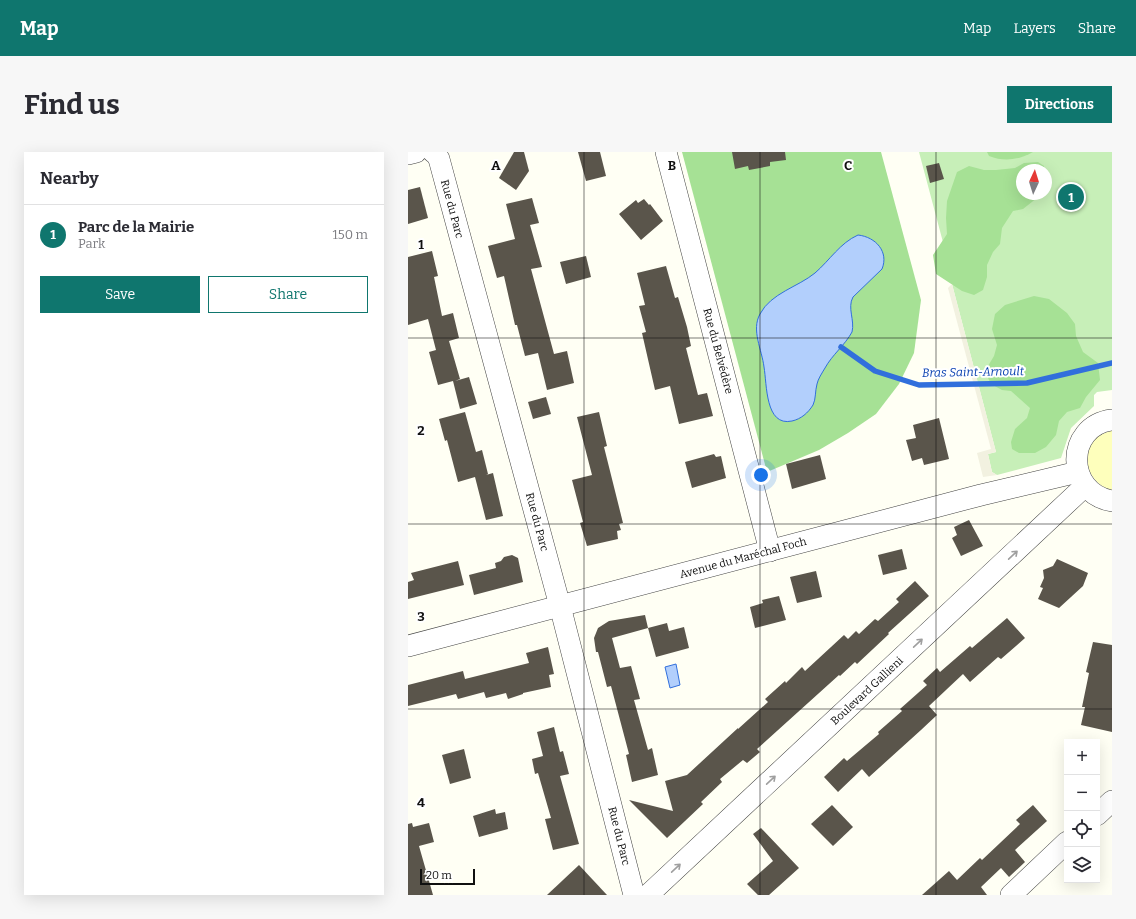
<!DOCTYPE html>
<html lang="en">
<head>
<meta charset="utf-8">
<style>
	:root { --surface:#fff; --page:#f7f7f7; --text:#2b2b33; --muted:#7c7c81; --line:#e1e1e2; --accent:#0f766e }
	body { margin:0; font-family:Bitter,serif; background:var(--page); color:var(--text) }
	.controls { position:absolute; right:12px; bottom:12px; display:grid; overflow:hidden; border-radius:0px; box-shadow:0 4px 16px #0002 }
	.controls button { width:36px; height:36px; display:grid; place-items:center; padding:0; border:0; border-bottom:1px solid var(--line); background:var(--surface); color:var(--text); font:20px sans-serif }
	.compass { position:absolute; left:608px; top:12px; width:36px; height:36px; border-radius:50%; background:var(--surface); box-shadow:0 4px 16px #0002; rotate:4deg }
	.scale { position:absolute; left:12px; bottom:10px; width:55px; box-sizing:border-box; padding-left:4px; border:2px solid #101010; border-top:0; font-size:11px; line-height:14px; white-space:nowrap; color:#101010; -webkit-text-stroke:3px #fff; paint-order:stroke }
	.you { position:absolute; left:353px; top:323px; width:14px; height:14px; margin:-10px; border:3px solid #fff; border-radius:50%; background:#1a73e8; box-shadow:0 0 0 6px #1a73e833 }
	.badge { display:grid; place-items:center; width:26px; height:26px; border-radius:50%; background:var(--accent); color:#fff; font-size:13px; font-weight:700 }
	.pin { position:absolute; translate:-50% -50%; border:2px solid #fff; box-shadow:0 1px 4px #0006 }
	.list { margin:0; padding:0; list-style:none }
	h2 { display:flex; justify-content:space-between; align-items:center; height:52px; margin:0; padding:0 16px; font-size:17px }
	h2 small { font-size:13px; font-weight:400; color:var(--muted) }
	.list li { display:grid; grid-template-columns:26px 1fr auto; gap:12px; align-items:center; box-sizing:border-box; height:60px; padding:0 16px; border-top:1px solid var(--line) }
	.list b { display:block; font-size:15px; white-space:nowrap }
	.list p { margin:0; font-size:13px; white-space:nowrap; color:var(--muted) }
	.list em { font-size:13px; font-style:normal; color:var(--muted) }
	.actions { display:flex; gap:8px; padding:12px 16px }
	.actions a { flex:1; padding:9px 0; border:1px solid var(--accent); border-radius:0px; text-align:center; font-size:14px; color:var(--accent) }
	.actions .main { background:var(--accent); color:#fff }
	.icon { flex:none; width:22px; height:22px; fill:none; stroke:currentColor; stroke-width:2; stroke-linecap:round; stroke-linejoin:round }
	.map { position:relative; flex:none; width:704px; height:743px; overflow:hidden; border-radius:0px }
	header { display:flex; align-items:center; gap:24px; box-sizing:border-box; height:56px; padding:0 20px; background:var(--accent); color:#fff }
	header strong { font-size:19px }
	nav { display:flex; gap:22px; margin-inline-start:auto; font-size:14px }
	.intro { display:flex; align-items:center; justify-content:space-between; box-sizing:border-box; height:96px; padding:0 24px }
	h1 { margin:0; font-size:28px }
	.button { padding:10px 18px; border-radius:0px; background:var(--accent); color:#fff; font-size:14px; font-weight:700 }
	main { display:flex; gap:24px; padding:0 24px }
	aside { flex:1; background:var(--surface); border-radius:0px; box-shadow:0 4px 16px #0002 }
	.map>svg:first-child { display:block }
</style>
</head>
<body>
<header>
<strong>Map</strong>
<nav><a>Map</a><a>Layers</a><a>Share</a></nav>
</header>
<div class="intro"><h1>Find us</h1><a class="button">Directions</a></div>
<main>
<aside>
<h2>Nearby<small></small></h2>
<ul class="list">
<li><span class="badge">1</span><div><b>Parc de la Mairie</b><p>Park</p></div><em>150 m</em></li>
</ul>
<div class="actions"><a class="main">Save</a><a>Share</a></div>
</aside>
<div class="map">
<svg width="704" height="743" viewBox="0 0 704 743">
	<rect width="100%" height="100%" fill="#fffff4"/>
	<!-- green -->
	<path fill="#c7efb8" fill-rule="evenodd" d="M511,0H704V238L689,240L686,243V254L663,276L653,306L589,323L584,320L580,302L588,300L539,113L536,94ZM614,18H638V42H614Z"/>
	<!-- forest -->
	<g fill="#a6e195">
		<polygon points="274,0 473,0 513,148 506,201 491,232 468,262 440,281 411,298 359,320"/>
		<path d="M579,0H625C611,8 596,10 581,4Z"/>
		<polygon points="630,10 636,14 637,18 614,18 614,42 634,42 615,57 605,59 594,76 592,92 585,100 579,113 579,125 575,138 566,143 554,139 528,122 525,103 539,82 538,66 539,49 549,20 561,14 576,18 588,18 607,16 616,11"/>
		<polygon points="626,144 641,147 659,161 667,172 668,184 675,200 690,211 692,228 678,245 672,256 659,260 651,269 648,283 638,295 627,301 611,301 604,297 603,290 607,277 619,266 622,256 603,239 594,238 583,232 579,224 580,214 586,204 589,193 584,177 587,162 597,153"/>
	</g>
	<!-- sand -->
	<path fill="#feffbc" d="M704,278V338C683,333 671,307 685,289C690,283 697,281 704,278Z"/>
	<!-- plaza -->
	<polygon fill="#f2f1e0" points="544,132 588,300 580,302 584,320 589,323 575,325 569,301 583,297 540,136"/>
	<!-- water -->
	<g fill="#b2cffc" stroke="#316fdc">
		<path d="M450,83C468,85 481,100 474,117L445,145C439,156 447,168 444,180C437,193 424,203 417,216C414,221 410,227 409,232C407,239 408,247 405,253C400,261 393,267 384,269C357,275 359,232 356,215C354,198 343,178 352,162C363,141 390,135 407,121C422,108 432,91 450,83Z"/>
		<polygon points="268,512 272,533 262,536 257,515"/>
	</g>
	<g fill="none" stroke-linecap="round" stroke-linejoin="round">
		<!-- stream -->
		<polyline stroke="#316fdc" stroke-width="5.5" points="433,195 467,219 511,233 619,231 704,211"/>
	</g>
	<!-- building -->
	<g fill="#5a554b">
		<polygon points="106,0 116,0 121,19 108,38 91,26"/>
		<polygon points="170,0 192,0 198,24 178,29"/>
		<polygon points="324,0 377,0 378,8 362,10 362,14 341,18 340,14 327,17"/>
		<polygon points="531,11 536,27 522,31 518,14"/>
		<polygon points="12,35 20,66 0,72 0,38"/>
		<polygon points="124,46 131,71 122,73 134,115 123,117 146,202 159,199 166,231 139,238 130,201 117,204 109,173 107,173 96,124 89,126 80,94 107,87 98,52"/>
		<polygon points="236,47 241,53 242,52 255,69 233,88 211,62 228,48 230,51"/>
		<polygon points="24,99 30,124 26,125 34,164 45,161 51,186 41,189 52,227 47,229 61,225 69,252 52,257 45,229 30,233 21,200 28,198 20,167 0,173 0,105"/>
		<polygon points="178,104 183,125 158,132 152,110"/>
		<polygon points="258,114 267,146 270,145 279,175 283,194 278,196 290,243 299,241 305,264 271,272 262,234 247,238 234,181 238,180 231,154 237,153 229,121"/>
		<polygon points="138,245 143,262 125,267 120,250"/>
		<polygon points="57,260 68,300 74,298 80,322 78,323 85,321 95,364 78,368 67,325 50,330 39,288 37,289 31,267"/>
		<polygon points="191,260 199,294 196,295 215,371 211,372 213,378 209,379 210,387 179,394 172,371 175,370 164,328 184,323 169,265"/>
		<polygon points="531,266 541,307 516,313 514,306 504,309 498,288 508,286 505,273"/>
		<polygon points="306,302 308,305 313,304 318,326 284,336 277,310"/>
		<polygon points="412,303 418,327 384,337 378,312"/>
		<polygon points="561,368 575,394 553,404 544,386 549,383 546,375"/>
		<polygon points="494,397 499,417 475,423 470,403"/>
		<polygon points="104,403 110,406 115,430 66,443 61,423 88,416 87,411 93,409 96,405"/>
		<polygon points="649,407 680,421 675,434 651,456 630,447 635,436 632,435 636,426 635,418 645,414"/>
		<polygon points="50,409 56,433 0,447 0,430 6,428 3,421"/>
		<polygon points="408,419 414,445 389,451 382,425"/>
		<polygon points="507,429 521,444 480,481 481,482 449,512 447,510 432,524 431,523 349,597 352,600 339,611 335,608 312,627 314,630 293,650 295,652 259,686 221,648 265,659 257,629 279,623 330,576 330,577 360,550 357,547 377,529 378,531 394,515 397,519 436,483 440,487 448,479 451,482 467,467 470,469 491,450 488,447"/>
		<polygon points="371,444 378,468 347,476 342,455 355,451 354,448"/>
		<polygon points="237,463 240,476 204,486 212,516 223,514 232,547 226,548 240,598 244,596 250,623 224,630 218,603 221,602 203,534 199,535 190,500 188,500 186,486 190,476 201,469"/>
		<polygon points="599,466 617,486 593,507 590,505 562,530 555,522 521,554 529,563 513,578 461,625 454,617 430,640 416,625 436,606 439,609 471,582 470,580 494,559 492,557 519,533 515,529 529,516 532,520 562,494 564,496"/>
		<polygon points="259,471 261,479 276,475 281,496 248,505 240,476"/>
		<polygon points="685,490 704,493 704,580 673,573 677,555 674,555 681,521 678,520"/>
		<polygon points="140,495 146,522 141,523 143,535 115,541 115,542 100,547 98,541 78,546 76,540 50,547 48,542 0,554 0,533 55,519 57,527 121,511 118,501"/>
		<polygon points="146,575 152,600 155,599 161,622 152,624 171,692 145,698 137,667 143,666 130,621 127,622 124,607 135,604 129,580"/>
		<polygon points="56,597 63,626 42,632 34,603"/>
		<polygon points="424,653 445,675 425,694 403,672"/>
		<polygon points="625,653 639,669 607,698 617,710 601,725 593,716 573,735 579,743 514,743 541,719 549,728 572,706 574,708 612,672 608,668"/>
		<polygon points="87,657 88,662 97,660 100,677 71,685 65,664"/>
		<polygon points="4,671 5,675 21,671 26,690 11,694 25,743 0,743 0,672"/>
		<polygon points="353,676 391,716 361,743 350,743 339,732 365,709 345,682"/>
		<polygon points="171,713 199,743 139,743"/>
	</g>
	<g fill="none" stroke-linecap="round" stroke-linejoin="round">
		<!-- minor casing -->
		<g stroke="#434343" stroke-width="22">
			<g id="minor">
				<polyline points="25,0 28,2 31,7 152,454 226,743"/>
				<polyline points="258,0 362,399"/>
				<polyline points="0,2 8,0"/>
				<path d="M704,268C657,274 657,341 704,349"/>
				<polyline points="0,494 573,343 670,320"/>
				<polyline points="689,663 704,649"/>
				<polyline points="240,743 677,334"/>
				<polyline points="603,743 659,690"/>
			</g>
		</g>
		<!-- minor -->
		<use href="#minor" stroke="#fff" stroke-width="21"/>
	</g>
	<!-- one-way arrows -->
	<defs><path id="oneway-shaft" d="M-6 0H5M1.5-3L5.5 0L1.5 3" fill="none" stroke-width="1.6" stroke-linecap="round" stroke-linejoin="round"/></defs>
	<g stroke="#9f9f9f">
		<use href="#oneway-shaft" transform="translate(605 403) rotate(-43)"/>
		<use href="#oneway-shaft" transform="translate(510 491) rotate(-43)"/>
		<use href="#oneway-shaft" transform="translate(363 628) rotate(-43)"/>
		<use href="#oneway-shaft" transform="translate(268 716) rotate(-43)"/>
	</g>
	<!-- grid -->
	<path fill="none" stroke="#101010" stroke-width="1" stroke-opacity="0.55" d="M176,0V743M352,0V743M528,0V743M0,186H704M0,372H704M0,557H704"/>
	<g text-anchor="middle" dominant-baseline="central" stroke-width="4" stroke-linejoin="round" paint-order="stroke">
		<!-- street labels -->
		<g font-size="11" fill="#101010" stroke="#fff">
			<text transform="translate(44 57) rotate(75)">Rue du Parc</text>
			<text transform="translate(310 199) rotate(75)">Rue du Belvédère</text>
			<text transform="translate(129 370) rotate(75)">Rue du Parc</text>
			<text transform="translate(335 406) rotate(-15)">Avenue du Maréchal Foch</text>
			<text transform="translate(459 539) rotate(-43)">Boulevard Gallieni</text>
			<text transform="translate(211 684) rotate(76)">Rue du Parc</text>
		</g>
		<!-- water labels -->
		<g font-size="12" font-style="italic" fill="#0a41b1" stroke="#fff">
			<text transform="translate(565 220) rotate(-1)">Bras Saint-Arnoult</text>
		</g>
	</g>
	<g font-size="13" text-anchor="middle" font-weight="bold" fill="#101010" stroke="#fff" stroke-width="4" stroke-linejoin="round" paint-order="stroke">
		<text x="88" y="18">A</text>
		<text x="264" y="18">B</text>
		<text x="440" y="18">C</text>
		<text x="13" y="97">1</text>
		<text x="13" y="283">2</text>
		<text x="13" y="469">3</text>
		<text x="13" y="655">4</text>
	</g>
</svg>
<div class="controls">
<button>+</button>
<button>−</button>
<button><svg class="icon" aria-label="locate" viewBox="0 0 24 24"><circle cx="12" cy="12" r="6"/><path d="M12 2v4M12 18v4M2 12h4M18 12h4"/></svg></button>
<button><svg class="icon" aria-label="layers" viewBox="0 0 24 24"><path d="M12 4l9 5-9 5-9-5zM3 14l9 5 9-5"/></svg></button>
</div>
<svg class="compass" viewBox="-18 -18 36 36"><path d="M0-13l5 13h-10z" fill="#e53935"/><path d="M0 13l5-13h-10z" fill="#7c7c81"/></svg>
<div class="scale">20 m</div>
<div class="you"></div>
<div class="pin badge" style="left:663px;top:45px">1</div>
</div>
</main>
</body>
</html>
